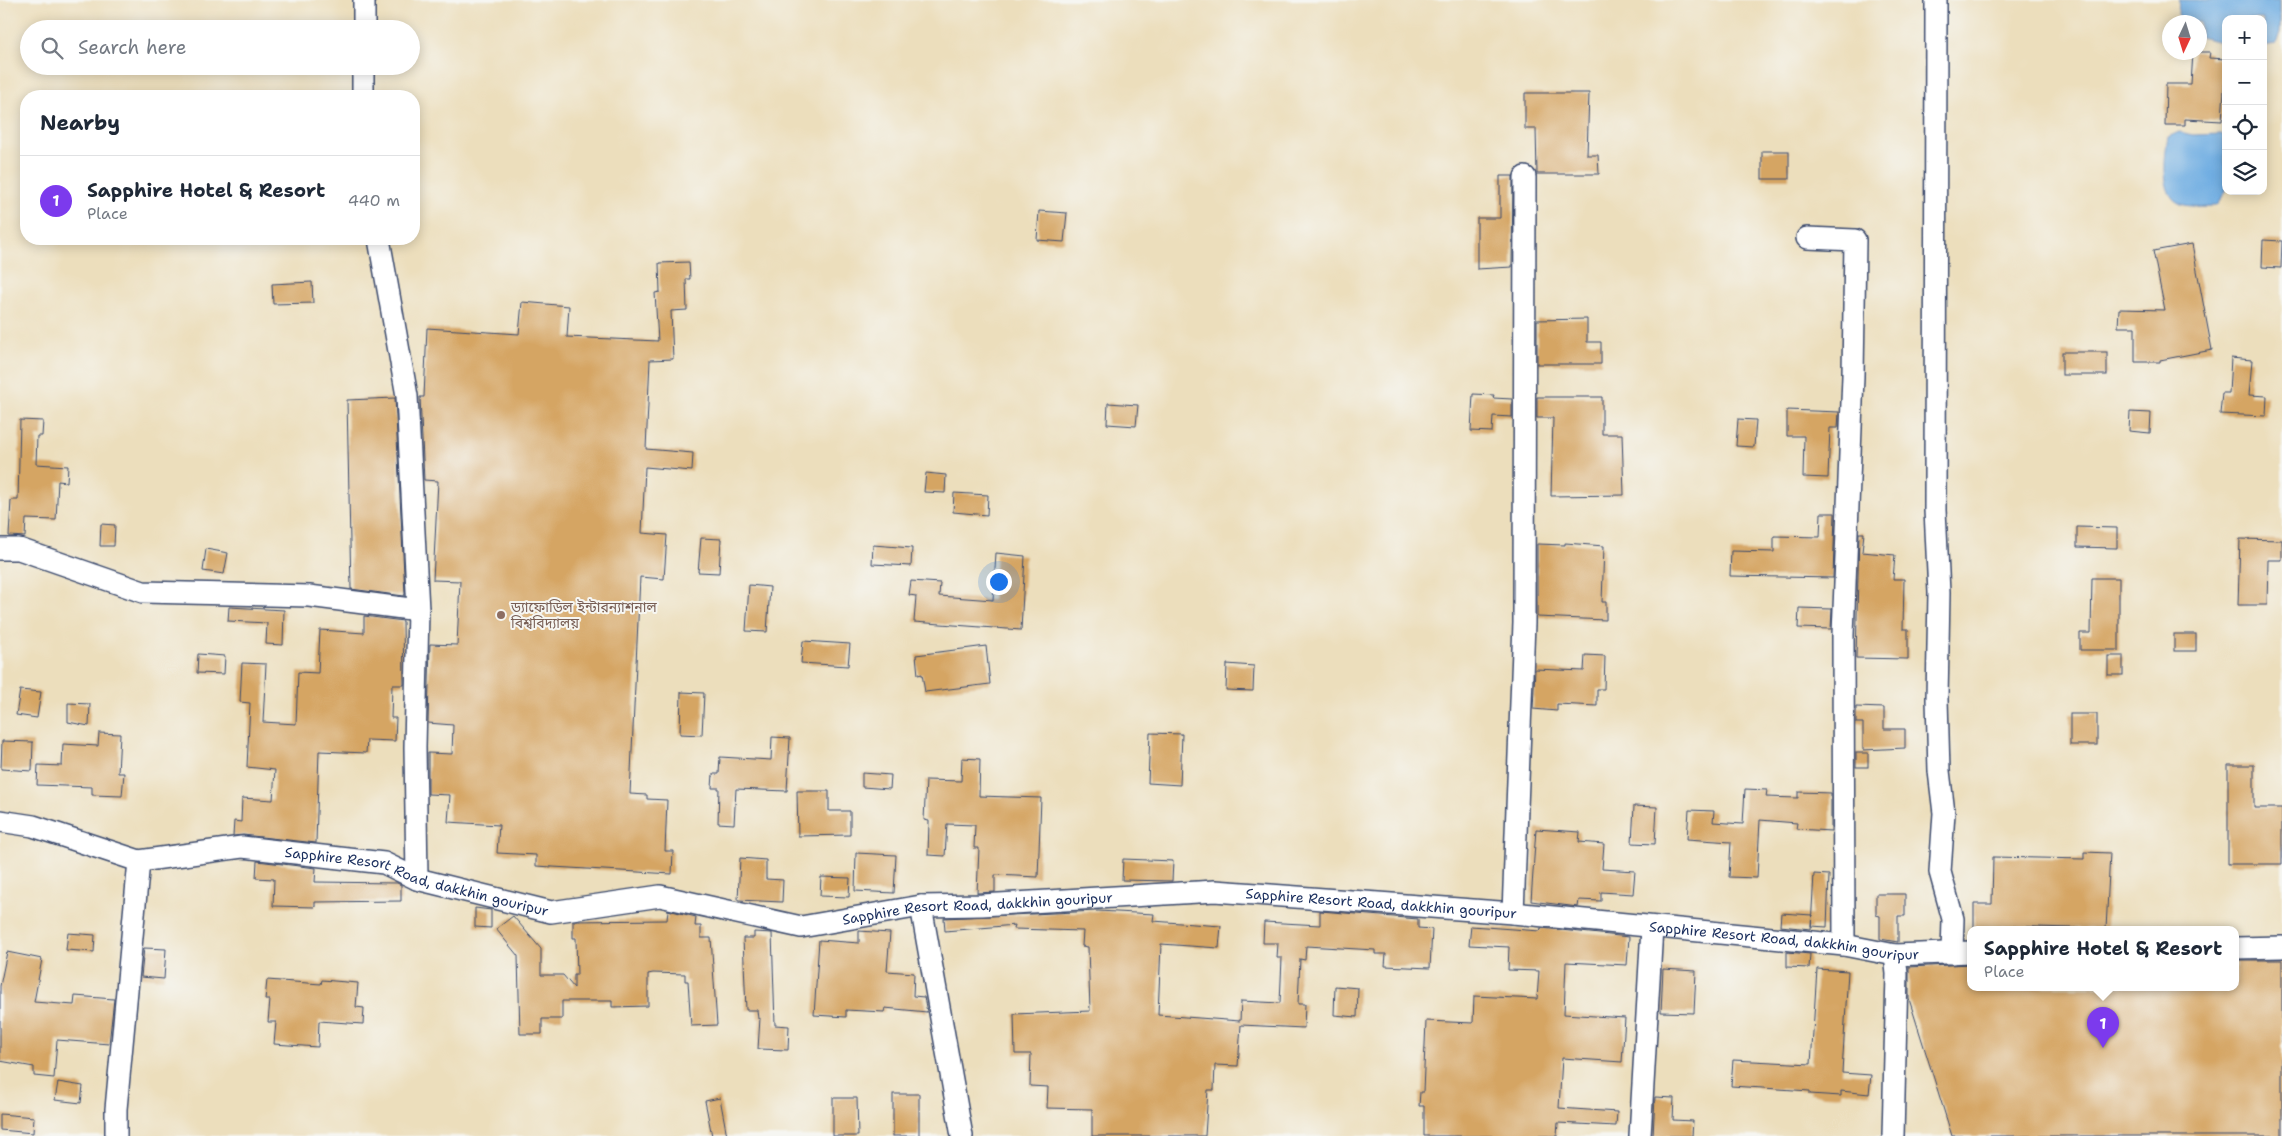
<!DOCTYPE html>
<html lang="en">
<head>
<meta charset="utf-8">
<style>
	:root { --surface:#fff; --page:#f6f6f7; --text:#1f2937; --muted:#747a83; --line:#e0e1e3; --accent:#7c3aed }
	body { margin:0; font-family:"Shantell Sans","Noto Sans Bengali",sans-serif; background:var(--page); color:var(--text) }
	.controls { position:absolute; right:15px; top:15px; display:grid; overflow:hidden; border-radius:10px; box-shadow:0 2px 12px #0003 }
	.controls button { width:45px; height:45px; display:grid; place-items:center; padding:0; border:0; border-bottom:1px solid var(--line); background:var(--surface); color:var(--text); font:25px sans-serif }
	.compass { position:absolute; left:2162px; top:15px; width:45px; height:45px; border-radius:50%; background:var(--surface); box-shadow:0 2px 12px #0003; rotate:184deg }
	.you { position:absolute; left:998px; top:581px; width:18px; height:18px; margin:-12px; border:4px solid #fff; border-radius:50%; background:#1a73e8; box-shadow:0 0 0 8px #1a73e833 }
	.badge { display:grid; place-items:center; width:32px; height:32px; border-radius:50%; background:var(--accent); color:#fff; font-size:16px; font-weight:700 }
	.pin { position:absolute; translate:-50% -41px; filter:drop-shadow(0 1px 2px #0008) }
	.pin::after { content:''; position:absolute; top:26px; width:18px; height:15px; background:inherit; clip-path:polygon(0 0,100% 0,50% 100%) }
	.popup { position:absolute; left:1967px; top:926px; width:272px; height:65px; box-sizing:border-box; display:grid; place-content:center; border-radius:10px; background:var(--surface); filter:drop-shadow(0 1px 4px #0005); font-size:16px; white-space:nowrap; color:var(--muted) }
	.popup b { font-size:19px; color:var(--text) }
	.popup::after { content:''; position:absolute; left:50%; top:100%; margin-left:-10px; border:10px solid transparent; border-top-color:var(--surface) }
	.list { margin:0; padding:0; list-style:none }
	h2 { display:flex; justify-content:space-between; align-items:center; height:65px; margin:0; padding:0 20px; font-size:21px }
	h2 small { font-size:16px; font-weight:400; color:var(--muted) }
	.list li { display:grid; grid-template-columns:32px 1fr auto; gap:15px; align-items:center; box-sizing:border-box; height:90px; padding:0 20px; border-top:1px solid var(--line) }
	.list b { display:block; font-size:19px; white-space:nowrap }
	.list p { margin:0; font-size:16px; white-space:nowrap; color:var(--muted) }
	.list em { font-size:16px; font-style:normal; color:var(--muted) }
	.icon { flex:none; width:28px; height:28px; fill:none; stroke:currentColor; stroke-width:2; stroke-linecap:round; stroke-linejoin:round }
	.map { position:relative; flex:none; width:2282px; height:1136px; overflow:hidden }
	.search { position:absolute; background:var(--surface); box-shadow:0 2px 12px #0003; left:20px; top:20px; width:400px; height:55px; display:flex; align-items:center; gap:12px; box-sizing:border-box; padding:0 18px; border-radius:28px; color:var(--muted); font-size:19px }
	.panel { position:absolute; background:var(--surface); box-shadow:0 2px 12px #0003; left:20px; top:90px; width:400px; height:155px; border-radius:20px }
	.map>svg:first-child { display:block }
</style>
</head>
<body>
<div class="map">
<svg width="2282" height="1136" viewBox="0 0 2282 1136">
	<rect width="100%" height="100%" fill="#f6f6f2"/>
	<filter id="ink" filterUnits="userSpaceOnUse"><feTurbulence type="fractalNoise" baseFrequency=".02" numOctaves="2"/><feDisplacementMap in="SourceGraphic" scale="10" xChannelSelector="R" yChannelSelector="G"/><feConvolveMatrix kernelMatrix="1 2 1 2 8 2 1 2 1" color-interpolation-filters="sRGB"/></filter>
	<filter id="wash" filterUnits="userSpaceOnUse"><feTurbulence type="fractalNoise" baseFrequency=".0096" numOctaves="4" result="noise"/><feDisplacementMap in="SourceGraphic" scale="20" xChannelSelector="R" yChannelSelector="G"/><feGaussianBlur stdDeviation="1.12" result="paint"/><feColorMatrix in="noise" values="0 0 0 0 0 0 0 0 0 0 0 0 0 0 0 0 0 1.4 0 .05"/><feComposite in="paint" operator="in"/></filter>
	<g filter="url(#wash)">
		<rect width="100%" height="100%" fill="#ecdebc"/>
		<!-- water -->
		<g fill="#6fade2" stroke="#456ea0">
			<polygon points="2179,0 2280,0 2280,32 2276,44 2263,46 2263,19 2226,19 2226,43 2200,37 2200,22 2182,22 2178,15"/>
			<path d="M2179,132L2193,135L2222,134L2224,138L2226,191L2216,206C2204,206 2186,208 2177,202C2160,191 2165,153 2168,137Z"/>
		</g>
		<g id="blocks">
			<!-- building -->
			<g fill="#d5a564">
				<polygon points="2193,52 2210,52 2209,58 2226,59 2222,121 2185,119 2185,125 2165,125 2166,84 2191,84"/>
				<polygon points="1525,93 1589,93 1587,155 1598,155 1599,174 1537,174 1536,129 1525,129"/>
				<rect x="1762" y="151" width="27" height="28"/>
				<polygon points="1500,176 1513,176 1512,267 1477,269 1477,218 1500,218"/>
				<polygon points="1039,211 1067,213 1064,242 1037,240"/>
				<polygon points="2263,240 2282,241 2281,268 2262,267"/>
				<polygon points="2192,244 2212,350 2160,360 2160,362 2135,362 2135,327 2118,327 2119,309 2165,310 2153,251"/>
				<polygon points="689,262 690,279 686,279 687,310 671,311 673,359 650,360 646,449 693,453 692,471 645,467 642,533 667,535 664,579 640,577 630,794 647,795 647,799 667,800 665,851 673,851 672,874 536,866 536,855 497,853 499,825 448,822 450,795 428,794 428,753 452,754 453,725 428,723 430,644 457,645 460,581 433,580 438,481 424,480 420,397 424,397 427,328 519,334 522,302 569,306 567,337 658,341 655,293 660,292 659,263"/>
				<polygon points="312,282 313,303 273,304 272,284"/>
				<polygon points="1587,319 1587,342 1601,342 1601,364 1537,364 1537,320"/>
				<rect x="2062" y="352" width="45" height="23"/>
				<polygon points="2231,358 2252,360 2249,395 2267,396 2266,416 2220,414 2222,393 2229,393"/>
				<polygon points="1473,394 1494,395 1493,398 1512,399 1512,417 1493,416 1492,432 1471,431"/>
				<polygon points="1537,397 1602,397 1602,434 1622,434 1624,495 1551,496 1553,418 1537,418"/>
				<polygon points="395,398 405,594 404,596 351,589 347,400"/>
				<polygon points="1108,403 1138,405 1136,426 1107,424"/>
				<polygon points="1787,410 1839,412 1838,428 1830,428 1828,478 1803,477 1804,436 1787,436"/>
				<polygon points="2130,412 2151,413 2150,433 2129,431"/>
				<polygon points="1738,419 1756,420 1754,447 1736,446"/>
				<polygon points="20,420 43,421 42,436 37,436 36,464 68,466 67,482 58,481 56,520 26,519 25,537 9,536 11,500 18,500"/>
				<polygon points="926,473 946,475 945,493 924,492"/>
				<polygon points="954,493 988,495 987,515 953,512"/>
				<polygon points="1821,513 1835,513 1833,578 1730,576 1731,551 1774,552 1774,536 1820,537"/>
				<polygon points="101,524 115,525 114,546 100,546"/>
				<polygon points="2077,527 2117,528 2117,548 2077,547"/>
				<polygon points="1859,533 1864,533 1862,552 1895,555 1893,579 1904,579 1903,629 1908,629 1908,659 1856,658"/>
				<polygon points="701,538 721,539 719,573 698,572"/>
				<polygon points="2240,539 2282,540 2282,560 2268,560 2267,605 2238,605"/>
				<polygon points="1565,543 1604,546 1602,602 1606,602 1606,620 1537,617 1537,544 1565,545"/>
				<polygon points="873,545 912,548 911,566 872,564"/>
				<polygon points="206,549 228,553 224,574 203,571"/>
				<polygon points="996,553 1025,556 1021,630 914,622 916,596 909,595 911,581 940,583 939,596 993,600"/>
				<polygon points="2092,578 2119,578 2119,650 2080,650 2080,633 2091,633"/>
				<polygon points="749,585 770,587 767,632 746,631"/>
				<polygon points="229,607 284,610 283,645 266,644 267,623 228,621"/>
				<polygon points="1799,608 1832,609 1831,629 1798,628"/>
				<polygon points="364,616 403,621 404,685 392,685 391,718 396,718 395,741 367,740 366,753 319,751 316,843 243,835 233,836 234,821 241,822 242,798 273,800 275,770 247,767 250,703 240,702 242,663 266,664 263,722 296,724 298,672 318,673 320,630 364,633"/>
				<rect x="2174" y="634" width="22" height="17"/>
				<polygon points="803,641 850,644 848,666 801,663"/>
				<polygon points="986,646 990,684 925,692 922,674 918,675 916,655"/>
				<polygon points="198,654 225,656 224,674 197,673"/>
				<polygon points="1585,655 1605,656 1604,689 1597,689 1597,706 1557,704 1557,711 1533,709 1535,669 1584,671"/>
				<rect x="2108" y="656" width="15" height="19"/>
				<polygon points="1227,664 1254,666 1253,691 1226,690"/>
				<polygon points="20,690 41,692 37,718 16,715"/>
				<polygon points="681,692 704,693 702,735 680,734"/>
				<polygon points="68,703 90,704 89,726 68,722"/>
				<polygon points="1856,707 1884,708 1884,729 1905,729 1905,748 1863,750 1863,723 1856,723"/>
				<rect x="2070" y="714" width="27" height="31"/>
				<polygon points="99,733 120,734 118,773 124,773 122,796 92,795 92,787 37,785 38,765 62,766 63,744 98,746"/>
				<polygon points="1150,733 1182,734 1180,785 1148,783"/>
				<polygon points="772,737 790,738 787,791 736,789 734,824 718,823 719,788 712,788 713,774 719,774 720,757 771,760"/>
				<polygon points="2,741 33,742 32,771 1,769"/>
				<rect x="1856" y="753" width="12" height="14"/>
				<polygon points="962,758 980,759 979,796 1041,798 1038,877 995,875 995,892 977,893 979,848 974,848 975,825 947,824 945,856 928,855 929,821 924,820 926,780 961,781"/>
				<polygon points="2228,765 2254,765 2254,808 2282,808 2282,864 2228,864"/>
				<polygon points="862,773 891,775 890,789 862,787"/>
				<polygon points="1745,789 1767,790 1766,797 1798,798 1798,792 1831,793 1831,831 1796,829 1797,823 1760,820 1757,878 1729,877 1731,842 1687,839 1689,810 1714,811 1713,822 1743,824"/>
				<polygon points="797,791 829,791 829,811 850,811 850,835 798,836"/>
				<polygon points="1634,806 1657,807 1655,844 1632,843"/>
				<polygon points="1536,829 1580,832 1579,842 1604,844 1602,869 1635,871 1633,894 1601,892 1601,901 1579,900 1578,907 1531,901"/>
				<polygon points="2084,852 2110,853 2106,929 2002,926 2002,929 1974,929 1974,904 1992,904 1993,857 2084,859"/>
				<polygon points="856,853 896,855 894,893 855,891"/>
				<polygon points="740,858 766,860 766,879 783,880 782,902 738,900"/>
				<polygon points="1123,859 1173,861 1172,881 1122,880"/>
				<polygon points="257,861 316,868 315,882 397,883 401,885 401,901 315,902 315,907 273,906 274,879 256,878"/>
				<polygon points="1814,874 1829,875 1827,927 1811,926"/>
				<polygon points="821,877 850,878 849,897 820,896"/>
				<polygon points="1876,894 1905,894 1905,916 1898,916 1898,942 1880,939 1880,916 1876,915"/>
				<polygon points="475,908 491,910 491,928 475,927"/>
				<polygon points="668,910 696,917 695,926 701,926 701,938 711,938 717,1025 691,1026 688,981 685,981 685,974 653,973 648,974 648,1006 612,1007 612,1001 562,1001 562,1019 542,1019 542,1034 520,1034 518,956 496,929 513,916 541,949 541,975 563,975 574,988 574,975 577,975 576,938 573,938 573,921 667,920"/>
				<polygon points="1098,911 1154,914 1153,921 1221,926 1219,948 1161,944 1158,1015 1240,1021 1241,1001 1280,1003 1282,958 1277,958 1278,943 1263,943 1264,922 1320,925 1320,911 1418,919 1418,928 1432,929 1430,968 1385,966 1386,954 1375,954 1375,950 1306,946 1305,960 1300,959 1298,1004 1305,1004 1304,1028 1241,1025 1238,1066 1215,1065 1214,1090 1208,1090 1205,1136 1092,1136 1092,1109 1047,1108 1048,1087 1030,1086 1031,1054 1015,1054 1014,1014 1090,1011 1088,947 1082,946 1083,931 1014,929 1015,925 945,931 944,918"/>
				<polygon points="1781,913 1812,915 1811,929 1780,926"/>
				<polygon points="1471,926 1540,931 1541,928 1629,937 1627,965 1566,962 1564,1014 1625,1018 1622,1062 1562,1058 1559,1108 1617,1112 1616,1126 1558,1123 1557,1136 1424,1136 1424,1106 1419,1106 1420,1092 1423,1092 1426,1021 1473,1023 1474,996 1537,999 1539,971 1508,970 1509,947 1469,945"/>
				<polygon points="859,931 890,933 887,971 914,973 913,996 924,997 927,1012 885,1008 884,1012 846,1010 846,1017 814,1015 819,940 859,943"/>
				<polygon points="754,932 772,933 775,1025 789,1026 788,1050 758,1049 760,1018 758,1019 757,1010 746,1010 743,938 754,938"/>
				<polygon points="68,933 95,935 94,952 66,950"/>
				<polygon points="144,948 166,949 164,979 141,977"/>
				<polygon points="7,952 42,959 34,1002 74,1005 75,996 114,999 109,1044 57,1040 54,1078 34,1076 34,1067 0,1061 0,986"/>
				<polygon points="1787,952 1810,954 1809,968 1787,967"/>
				<polygon points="2236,960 2282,960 2282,1136 1952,1136 1909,999 1909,967 1970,964 1970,987 2236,987"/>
				<polygon points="1663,969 1696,971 1694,1013 1661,1012"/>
				<polygon points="1817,969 1848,971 1842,1073 1871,1075 1869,1094 1841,1091 1841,1096 1810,1094 1810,1091 1731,1086 1733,1060 1811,1064"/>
				<polygon points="267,980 321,984 322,980 358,983 356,1007 364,1008 363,1024 319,1021 318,1047 274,1044 276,1022 268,1022 270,1000 265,1000"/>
				<polygon points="1335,986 1358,988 1357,1017 1334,1015"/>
				<polygon points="58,1082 83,1086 81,1103 55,1100"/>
				<rect x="893" y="1094" width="26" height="42"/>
				<polygon points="1655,1097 1674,1098 1673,1120 1693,1121 1692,1136 1653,1136"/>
				<polygon points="720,1098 727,1136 712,1136 705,1101"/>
				<polygon points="833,1098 857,1098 858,1136 833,1136"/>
				<polygon points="0,1114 34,1117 33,1133 0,1130"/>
			</g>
		</g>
	</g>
	<g filter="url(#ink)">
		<use href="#blocks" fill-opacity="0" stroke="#3a496c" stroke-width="1"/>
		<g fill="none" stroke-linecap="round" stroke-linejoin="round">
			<!-- street casing -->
			<g stroke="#3a496c" stroke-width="24">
				<g id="street">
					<polyline points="1936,0 1935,510 1939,593 1937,699 1939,771 1944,813 1940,872 1953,919 1952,953"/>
					<polyline points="364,29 364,0"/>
					<polyline points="363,96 363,66"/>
					<polyline points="1807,238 1855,240 1853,376 1843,635 1844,945"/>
					<polyline points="0,549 19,549 143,592 309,596 418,610 407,396 379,239"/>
					<path id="s1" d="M0,821L33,826L139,861L242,847L384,863L417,879L551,912L660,896L801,927L921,906L982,905L1215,891L1513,913L1844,945L1895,955L1970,952"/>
					<polyline points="417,879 415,747 418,610"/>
					<polyline points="921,906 962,1136"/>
					<polyline points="1513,913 1524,623 1525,177"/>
					<polyline points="2236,948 2282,947"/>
					<polyline points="116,1136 116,1109 139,861"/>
					<polyline points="1640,1136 1652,928"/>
					<polyline points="1893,1136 1897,974 1895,955"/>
				</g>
			</g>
			<!-- street -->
			<use href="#street" stroke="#fff" stroke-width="21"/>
		</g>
	</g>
	<!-- markers -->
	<circle fill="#8d6e63" stroke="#f6f6f2" stroke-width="2" cx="501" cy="615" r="5"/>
	<g text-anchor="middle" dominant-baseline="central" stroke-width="4" stroke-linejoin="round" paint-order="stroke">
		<!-- education labels -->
		<g font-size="14" fill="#785e54" stroke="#f6f6f2" text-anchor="start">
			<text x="511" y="607">ড্যাফোডিল ইন্টারন্যাশনাল<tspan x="511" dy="16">বিশ্ববিদ্যালয়</tspan></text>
		</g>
		<!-- street labels -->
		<g font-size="14" fill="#1b2f5e" stroke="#f6f6f2">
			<text stroke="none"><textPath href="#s1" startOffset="428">Sapphire Resort Road, dakkhin gouripur</textPath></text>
			<text stroke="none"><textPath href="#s1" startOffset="1404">Sapphire Resort Road, dakkhin gouripur</textPath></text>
			<text stroke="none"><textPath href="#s1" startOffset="999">Sapphire Resort Road, dakkhin gouripur</textPath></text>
			<text stroke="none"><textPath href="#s1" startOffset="1809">Sapphire Resort Road, dakkhin gouripur</textPath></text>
		</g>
	</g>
</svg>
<div class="controls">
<button>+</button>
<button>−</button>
<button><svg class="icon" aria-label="locate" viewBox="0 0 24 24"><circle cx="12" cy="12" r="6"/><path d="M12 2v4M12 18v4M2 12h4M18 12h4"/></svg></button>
<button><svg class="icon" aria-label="layers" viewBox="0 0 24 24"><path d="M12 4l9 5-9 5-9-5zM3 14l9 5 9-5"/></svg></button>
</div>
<svg class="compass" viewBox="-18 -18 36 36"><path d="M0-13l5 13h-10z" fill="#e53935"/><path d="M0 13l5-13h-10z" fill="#747a83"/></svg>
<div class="you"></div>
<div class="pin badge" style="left:2103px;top:1048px">1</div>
<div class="popup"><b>Sapphire Hotel &amp; Resort</b>Place</div>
<div class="search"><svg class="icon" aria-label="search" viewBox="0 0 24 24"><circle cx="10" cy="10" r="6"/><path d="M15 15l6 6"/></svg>Search here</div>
<section class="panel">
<h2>Nearby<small></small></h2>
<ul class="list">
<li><span class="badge">1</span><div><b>Sapphire Hotel &amp; Resort</b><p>Place</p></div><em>440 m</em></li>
</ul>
</section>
</div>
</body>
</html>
